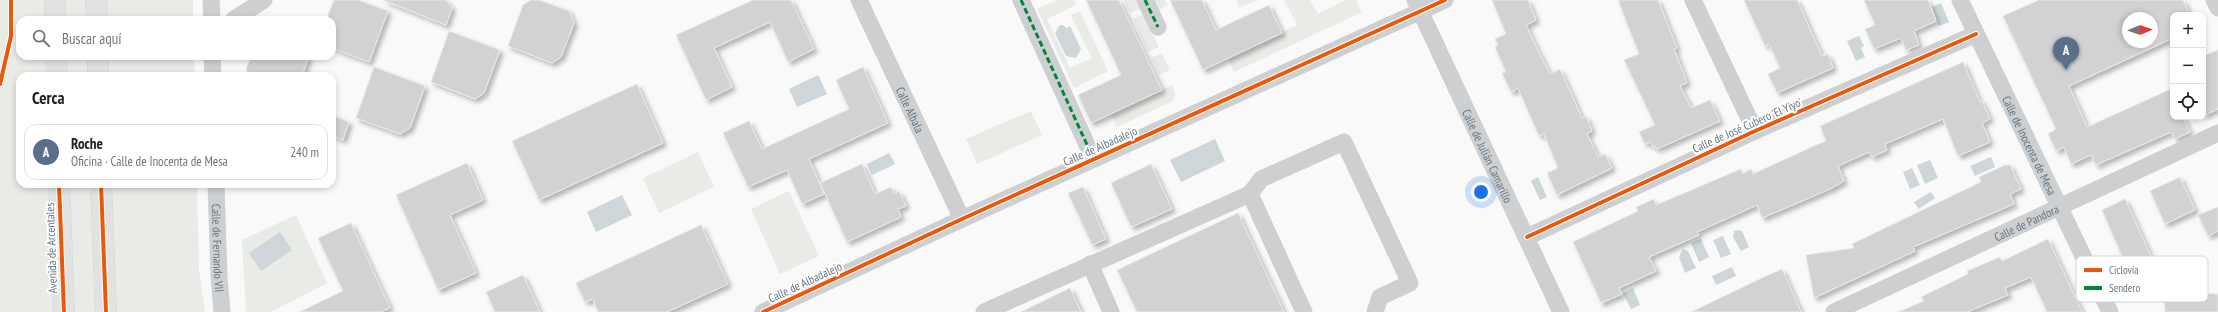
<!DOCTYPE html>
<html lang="es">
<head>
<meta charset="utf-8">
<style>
	:root { --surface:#fff; --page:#f2f2f2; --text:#202124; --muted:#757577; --line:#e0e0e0; --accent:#ea580c }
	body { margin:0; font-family:"PT Sans Narrow",sans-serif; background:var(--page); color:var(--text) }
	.controls { position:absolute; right:12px; top:12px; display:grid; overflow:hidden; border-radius:8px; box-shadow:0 2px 6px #0003 }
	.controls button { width:36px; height:36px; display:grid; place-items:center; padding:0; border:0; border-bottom:1px solid var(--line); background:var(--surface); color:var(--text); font:20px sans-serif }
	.compass { position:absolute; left:2122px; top:12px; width:36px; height:36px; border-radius:50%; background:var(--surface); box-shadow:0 2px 6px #0003; rotate:88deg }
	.you { position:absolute; left:1481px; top:192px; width:14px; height:14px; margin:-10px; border:3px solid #fff; border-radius:50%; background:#1a73e8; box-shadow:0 0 0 6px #1a73e833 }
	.badge { display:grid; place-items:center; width:26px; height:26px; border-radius:50%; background:var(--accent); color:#fff; font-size:13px; font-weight:700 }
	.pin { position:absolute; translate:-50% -33px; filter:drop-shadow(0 1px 2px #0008) }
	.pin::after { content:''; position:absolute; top:21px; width:14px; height:12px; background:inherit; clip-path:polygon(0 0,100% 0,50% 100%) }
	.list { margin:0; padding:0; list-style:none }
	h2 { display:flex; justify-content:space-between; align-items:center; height:52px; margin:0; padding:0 16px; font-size:17px }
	h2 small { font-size:13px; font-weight:400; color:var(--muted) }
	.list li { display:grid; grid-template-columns:26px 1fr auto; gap:12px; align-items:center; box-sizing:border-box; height:56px; margin:0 8px 8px; padding:0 8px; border:1px solid var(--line); border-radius:12px }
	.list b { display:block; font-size:15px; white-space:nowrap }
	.list p { margin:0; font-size:13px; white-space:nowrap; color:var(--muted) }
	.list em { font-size:13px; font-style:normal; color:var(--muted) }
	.icon { flex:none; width:22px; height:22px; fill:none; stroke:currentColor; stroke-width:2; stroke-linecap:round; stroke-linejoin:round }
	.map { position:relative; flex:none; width:2218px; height:312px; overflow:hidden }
	.search { position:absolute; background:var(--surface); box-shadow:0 2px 6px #0003; left:16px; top:16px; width:320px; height:44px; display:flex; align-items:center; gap:10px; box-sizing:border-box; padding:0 14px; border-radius:12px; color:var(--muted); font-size:15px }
	.panel { position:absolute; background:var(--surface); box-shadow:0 2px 6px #0003; left:16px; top:72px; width:320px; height:116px; border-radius:12px }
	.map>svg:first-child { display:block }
</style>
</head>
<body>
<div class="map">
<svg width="2218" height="312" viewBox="0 0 2218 312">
	<defs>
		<filter id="shadow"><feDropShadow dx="3.5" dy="3.5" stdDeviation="2" flood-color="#0004"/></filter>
	</defs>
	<rect width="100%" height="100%" fill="#f9f9f9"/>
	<!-- green -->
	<g fill="#e8ebe6">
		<polygon points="0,0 193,0 193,20 20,20 20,56 194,56 195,76 20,76 20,184 197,184 199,270 205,312 0,312"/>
		<polygon points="1056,0 1074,0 1076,5 1047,19 1070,68 1092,58 1071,15 1080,11 1108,71 1074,88 1037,9"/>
		<polygon points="1124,0 1137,0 1141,8 1130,13"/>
		<polygon points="1152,0 1165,0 1168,5 1157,11"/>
		<polygon points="1236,0 1257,0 1240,8"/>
		<polygon points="1284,0 1310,0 1318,14 1345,0 1356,0 1362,12 1234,72 1228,58 1297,25"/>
		<polygon points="1143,14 1159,47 1148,52 1133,19"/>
		<polygon points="1162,53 1170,70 1159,75 1151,58"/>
		<polygon points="1172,85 1175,94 1173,101 1117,127 1111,114"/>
		<polygon points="1031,111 1042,135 977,164 966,139"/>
		<polygon points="698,152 714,187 659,213 643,178"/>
		<polygon points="789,191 819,256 780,274 751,209"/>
		<polygon points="296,215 327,283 271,312 246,312 242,240"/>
	</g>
	<!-- water -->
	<g fill="#ced6d9">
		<polygon points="1941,3 1949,22 1939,26 1932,7"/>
		<polygon points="1060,25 1063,25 1067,28 1070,26 1081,49 1076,58 1066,56 1055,33"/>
		<polygon points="1859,36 1864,46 1861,48 1865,57 1856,61 1847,41"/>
		<polygon points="818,75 827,94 797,107 789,89"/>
		<polygon points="1215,139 1225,161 1181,182 1170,160"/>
		<polygon points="889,153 895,164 872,175 867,164"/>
		<polygon points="1991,157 1995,167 1975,176 1970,166"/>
		<polygon points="1930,160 1938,178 1925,184 1917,165"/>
		<polygon points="1912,168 1920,185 1910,189 1903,172"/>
		<polygon points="1538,177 1547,197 1540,200 1531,181"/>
		<polygon points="1931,192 1935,198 1919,209 1914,202"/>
		<polygon points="622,195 632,215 596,232 587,212"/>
		<polygon points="1737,230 1742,231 1749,247 1741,251 1733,237 1734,231"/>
		<polygon points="280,232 292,250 261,271 249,253"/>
		<polygon points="1723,236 1731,254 1721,258 1713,240"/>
		<polygon points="1701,239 1709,257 1699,262 1691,243"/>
		<polygon points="1683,249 1688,251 1696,268 1685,273 1679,257"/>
		<polygon points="1732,267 1736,276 1716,285 1712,276"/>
		<polygon points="1633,288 1640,305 1631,309 1623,293"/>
	</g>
	<!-- building -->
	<g fill="#d0d2d3" stroke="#e8e8e8" fill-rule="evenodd" filter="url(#shadow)">
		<polygon points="334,0 358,0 388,11 369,62 332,48 332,20 326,20"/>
		<polygon points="383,0 446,0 452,8 446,25"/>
		<polygon points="531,0 539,0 569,11 574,23 561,57 552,63 508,46 523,5"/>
		<polygon points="753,0 791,0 814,49 788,62 770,22 714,48 732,87 706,100 676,35"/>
		<polygon points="1086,0 1119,0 1162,90 1091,123 1078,95 1121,75"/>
		<polygon points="1170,0 1202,0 1216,30 1269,5 1282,33 1203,70"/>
		<polygon points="1492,0 1528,0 1536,20 1526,25 1540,55 1550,74 1560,69 1582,118 1586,116 1592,131 1587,134 1598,157 1605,154 1612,168 1557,195 1547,173 1558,168 1544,134 1539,136 1518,88 1511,92 1502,73 1506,72 1495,47 1498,45 1495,39 1506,34"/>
		<polygon points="1618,0 1658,0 1677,48 1674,49 1687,83 1680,86 1691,108 1710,100 1720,121 1657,149 1655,146 1653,147 1650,142 1645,144 1639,132 1655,125 1624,60 1639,54"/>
		<polygon points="1744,0 1797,0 1822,56 1828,54 1833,68 1777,93 1768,74 1780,68 1769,44 1765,46"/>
		<polygon points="1864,0 1928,0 1936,21 1914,31 1919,45 1906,50 1901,38 1874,49 1865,29 1875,25"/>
		<path d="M2039,0H2183L2190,15H2173V38L2069,86L2087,127L2173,88V117H2183L2190,132L2175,139L2171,132L2096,165L2091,155L2071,164L2064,147L2056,151L2048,134L2056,129L2003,16ZM2128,18H2152V42H2128Z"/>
		<polygon points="449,31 500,50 484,93 475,99 431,82"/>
		<polygon points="2218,50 2218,109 2203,116 2203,56"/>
		<polygon points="251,56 309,56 302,76 249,76 246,69"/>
		<polygon points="1963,62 1980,102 1982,101 1990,119 1982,123 1990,142 1958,156 1943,119 1885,144 1887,150 1872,157 1869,152 1838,166 1844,181 1830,189 1762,218 1757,205 1697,232 1699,235 1649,257 1656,271 1619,288 1622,294 1601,303 1573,242 1638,211 1636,207 1654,199 1656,205 1741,169 1743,174 1751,169 1753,174 1814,146 1826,141 1820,126"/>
		<polygon points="374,67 425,86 410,128 400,134 356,118"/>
		<polygon points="863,67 888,123 809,159 824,194 802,204 787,170 748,187 723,133 749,121 762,149 849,109 836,80"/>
		<polygon points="637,84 663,143 539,200 512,141"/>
		<polygon points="332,115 349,122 343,140 332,135"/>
		<polygon points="467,163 483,200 450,215 476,273 438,290 396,195"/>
		<polygon points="862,164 875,194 891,187 894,194 899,191 906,206 898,209 901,217 847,242 820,183"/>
		<polygon points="1151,164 1172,209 1131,227 1111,183"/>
		<polygon points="2005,165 2010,165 2021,189 2010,194 2014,204 1913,247 1915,251 1814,298 1806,255 1854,248 1852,244 1981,182 1979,177"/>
		<polygon points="2180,177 2195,210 2165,224 2150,191"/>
		<polygon points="1083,187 1106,239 1092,245 1068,193"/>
		<polygon points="2125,199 2153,261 2129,272 2102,210"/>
		<polygon points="2218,207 2218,231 2208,236 2198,215"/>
		<polygon points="1238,213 1284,312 1137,312 1117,270"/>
		<polygon points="351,223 390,308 381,312 299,312 343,291 318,238"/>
		<polygon points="701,225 728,284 667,312 598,312 593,299 585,302 576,283"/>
		<polygon points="2048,239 2082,312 2047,312 2031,277 2005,288 2008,295 1967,312 1898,312 1924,301 1921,297 1968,274 1967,271 2000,257 2002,261"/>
		<polygon points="2184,268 2189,280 2198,287 2195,293 2218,294 2218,312 2165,312 2164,288 2158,276 2172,269 2176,272"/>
		<polygon points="1782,269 1801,312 1691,312 1764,277"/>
		<polygon points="523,275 540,312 495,312 486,292"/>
		<polygon points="1070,288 1081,312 1021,312"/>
	</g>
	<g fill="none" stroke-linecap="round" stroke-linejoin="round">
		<!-- major casing -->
		<g stroke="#d5d6d7" stroke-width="22">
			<g id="major">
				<polyline points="55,0 55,20"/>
				<polyline points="96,0 97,20"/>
				<polyline points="56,56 57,76"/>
				<polyline points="98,56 98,76"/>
				<polyline points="59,184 64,312"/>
				<polyline points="101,184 106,312"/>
			</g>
		</g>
		<!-- minor -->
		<g stroke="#cecfd0" stroke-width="17">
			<polyline points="211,0 212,20"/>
			<path id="s1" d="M859,0L962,219"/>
			<polyline points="1021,0 1088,147"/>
			<polyline points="1145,0 1158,27"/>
			<path id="s2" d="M1415,0L1561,312"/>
			<polyline points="1693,0 1755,131"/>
			<path id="s3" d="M1960,0L2110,312"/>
			<polyline points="2214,0 2218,8"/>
			<polyline points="233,20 264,0"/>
			<polyline points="212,56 213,76"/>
			<path id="s4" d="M216,184L219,277L222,312"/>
			<polyline points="1250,194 1261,179 1344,142 1410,283 1380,297 1375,312"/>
			<polyline points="1527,237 1755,131 1976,34"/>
			<polyline points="1090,264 1111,312"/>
			<polyline points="763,312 962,219 1445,0"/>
			<polyline points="984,312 1250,194 1304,312"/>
			<path id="s5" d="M1834,312L2218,133"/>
		</g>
		<!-- major -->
		<use href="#major" stroke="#e1e2e2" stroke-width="21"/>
		<!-- quiet -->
		<g stroke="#00873e" stroke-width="3" stroke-dasharray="6 3" stroke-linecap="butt">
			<polyline points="1021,0 1088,147"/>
			<polyline points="1145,0 1158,27"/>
		</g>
		<!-- cycleway casing -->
		<g stroke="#fff" stroke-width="6">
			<g id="cycleway">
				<polyline points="0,84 11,36 11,0"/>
				<polyline points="59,184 64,312"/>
				<polyline points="101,184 106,312"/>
				<polyline points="1527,237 1755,131 1976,34"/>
				<polyline points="763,312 962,219 1445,0"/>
			</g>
		</g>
		<!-- cycleway -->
		<use href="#cycleway" stroke="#e8590c" stroke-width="4"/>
	</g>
	<g text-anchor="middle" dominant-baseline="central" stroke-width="4" stroke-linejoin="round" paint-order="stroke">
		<!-- street labels -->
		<g font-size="12" fill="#657683" stroke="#fff">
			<text stroke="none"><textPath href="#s1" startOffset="121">Calle Albala</textPath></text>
			<text transform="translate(1747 125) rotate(-24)">Calle de José Cubero 'El Yiyo'</text>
			<text stroke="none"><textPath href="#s3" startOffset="161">Calle de Inocenta de Mesa</textPath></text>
			<text transform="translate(1100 146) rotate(-24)">Calle de Albadalejo</text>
			<text stroke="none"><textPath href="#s2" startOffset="172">Calle de Julián Camarillo</textPath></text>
			<text stroke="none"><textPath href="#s5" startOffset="212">Calle de Pandora</textPath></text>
			<text transform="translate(51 248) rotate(-92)">Avenida de Arcentales</text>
			<text stroke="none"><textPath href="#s4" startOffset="64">Calle de Fernando VII</textPath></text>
			<text transform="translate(805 282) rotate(-25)">Calle de Albadalejo</text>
		</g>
	</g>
	<!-- legend -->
	<rect x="2076" y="256" width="132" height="46" rx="6" fill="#fff" stroke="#d1d6da" stroke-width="1"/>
	<rect x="2084" y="268" width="18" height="4" fill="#e8590c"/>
	<rect x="2084" y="286" width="18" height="4" fill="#00873e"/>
	<g font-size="11" fill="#657683">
		<text x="2109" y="274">Ciclovía</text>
		<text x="2109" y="292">Sendero</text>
	</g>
</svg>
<div class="controls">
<button>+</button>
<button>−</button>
<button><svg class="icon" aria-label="locate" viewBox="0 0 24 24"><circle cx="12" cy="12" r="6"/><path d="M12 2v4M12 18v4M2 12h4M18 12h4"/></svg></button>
</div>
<svg class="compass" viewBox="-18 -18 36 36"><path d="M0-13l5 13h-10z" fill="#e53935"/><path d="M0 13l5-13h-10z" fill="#757577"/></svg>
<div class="you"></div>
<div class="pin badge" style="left:2066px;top:70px;background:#5c6f8a">A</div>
<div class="search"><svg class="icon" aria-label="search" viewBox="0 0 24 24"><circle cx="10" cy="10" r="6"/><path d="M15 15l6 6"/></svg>Buscar aquí</div>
<section class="panel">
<h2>Cerca<small></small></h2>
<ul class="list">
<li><span class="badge" style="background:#5c6f8a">A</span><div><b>Roche</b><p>Oficina · Calle de Inocenta de Mesa</p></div><em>240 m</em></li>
</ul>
</section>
</div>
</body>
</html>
